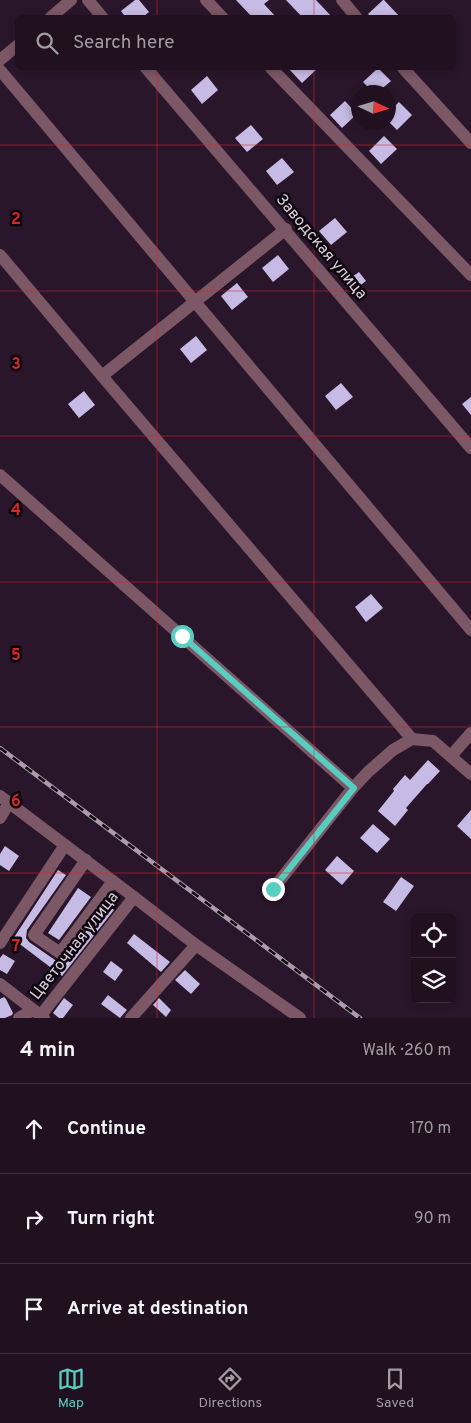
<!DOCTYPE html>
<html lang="en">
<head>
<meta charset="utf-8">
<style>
	:root { --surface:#201020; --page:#281929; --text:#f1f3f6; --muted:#a29da5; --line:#3d303e; --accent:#58cec0 }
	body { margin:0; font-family:Overpass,sans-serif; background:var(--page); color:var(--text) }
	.controls { position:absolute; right:15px; bottom:15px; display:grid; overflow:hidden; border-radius:8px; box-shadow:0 2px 8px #0003 }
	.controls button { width:45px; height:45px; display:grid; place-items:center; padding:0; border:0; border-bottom:1px solid var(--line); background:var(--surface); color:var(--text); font:25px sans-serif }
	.compass { position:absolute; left:351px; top:85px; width:45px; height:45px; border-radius:50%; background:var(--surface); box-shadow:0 2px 8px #0003; rotate:94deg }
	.stop { position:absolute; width:15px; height:15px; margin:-11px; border:4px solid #58cec0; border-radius:50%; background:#fff }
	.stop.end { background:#58cec0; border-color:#fff; box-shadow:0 1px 5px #0008 }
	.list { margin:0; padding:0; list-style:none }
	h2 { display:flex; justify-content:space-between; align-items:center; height:65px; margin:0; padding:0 20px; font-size:21px }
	h2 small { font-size:16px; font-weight:400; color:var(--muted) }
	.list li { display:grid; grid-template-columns:32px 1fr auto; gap:15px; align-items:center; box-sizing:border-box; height:90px; padding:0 20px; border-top:1px solid var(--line) }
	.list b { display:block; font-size:19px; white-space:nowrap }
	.list em { font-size:16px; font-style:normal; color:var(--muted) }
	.icon { flex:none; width:28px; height:28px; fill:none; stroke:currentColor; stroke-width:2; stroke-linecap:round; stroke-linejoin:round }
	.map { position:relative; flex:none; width:471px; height:1018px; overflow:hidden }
	.search { position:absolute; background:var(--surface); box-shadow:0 2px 8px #0003; left:15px; right:15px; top:15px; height:55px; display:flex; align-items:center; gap:12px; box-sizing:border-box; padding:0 18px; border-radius:8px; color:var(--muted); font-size:19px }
	.sheet { height:335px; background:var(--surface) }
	nav { display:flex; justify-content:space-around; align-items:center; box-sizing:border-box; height:70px; border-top:1px solid var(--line); background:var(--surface); font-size:14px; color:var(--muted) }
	nav a { display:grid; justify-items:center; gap:2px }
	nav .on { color:var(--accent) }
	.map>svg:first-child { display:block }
</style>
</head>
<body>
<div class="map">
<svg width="471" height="1018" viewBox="0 0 471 1018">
	<rect width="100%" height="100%" fill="#2a162b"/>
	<!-- building -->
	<g fill="#c6bbe4">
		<polygon points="135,0 139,0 149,12 142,18 126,18 121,11"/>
		<polygon points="236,0 269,0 264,4 277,18 253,18"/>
		<polygon points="286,0 316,0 333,18 303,18"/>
		<polygon points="383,0 384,0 401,18 372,18 368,14"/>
		<polygon points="288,68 318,68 302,83"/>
		<polygon points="378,68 391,81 378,92 373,92 363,82"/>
		<polygon points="207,76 218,90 202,104 191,90"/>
		<polygon points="345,101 357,114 342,128 330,115"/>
		<polygon points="399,102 412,115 397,130 388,121 388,113"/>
		<polygon points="251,125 263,139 247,152 235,138"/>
		<polygon points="384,136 397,149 381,164 369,151"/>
		<polygon points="282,158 294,172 277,185 266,171"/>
		<polygon points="335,218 347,232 331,245 319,231"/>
		<polygon points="278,255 289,269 273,282 262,268"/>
		<polygon points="359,272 366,281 353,291 346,281"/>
		<polygon points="237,283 248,297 232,310 221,296"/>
		<polygon points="196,336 207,350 191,363 180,349"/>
		<polygon points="341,383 353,397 336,410 325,396"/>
		<polygon points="84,391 95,405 79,418 68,404"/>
		<polygon points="471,397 471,415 462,404"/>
		<polygon points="371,594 383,608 366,622 355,607"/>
		<polygon points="428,760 440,771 428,784 427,784 406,808 408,810 395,826 378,811 394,791 393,789 405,775 410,780"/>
		<polygon points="471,810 471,839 457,826"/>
		<polygon points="373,824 390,839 377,853 360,838"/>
		<polygon points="5,846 19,856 9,871 0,865 0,854"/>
		<polygon points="337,856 354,871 342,885 325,870"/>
		<polygon points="58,870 66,875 27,930 26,938 29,942 55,960 62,962 107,904 114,910 62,976 13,939"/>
		<polygon points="401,877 414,886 396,911 383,902"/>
		<polygon points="78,888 91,897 59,940 48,933"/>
		<polygon points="134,934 170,962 161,972 127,943"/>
		<polygon points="3,954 15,961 7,974 0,970 0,958"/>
		<polygon points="111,961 123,970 115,981 103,972"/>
		<polygon points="185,970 200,984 191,994 175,980"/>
		<polygon points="108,995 127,1010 120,1018 101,1004"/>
		<polygon points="4,997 6,999 13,1013 12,1015 5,1018 0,1018 0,999"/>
		<polygon points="64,998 73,1005 63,1018 59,1018 53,1013"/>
		<polygon points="159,998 171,1010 166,1017 153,1005"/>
	</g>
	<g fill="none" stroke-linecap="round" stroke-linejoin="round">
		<!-- minor -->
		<g stroke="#7c5766" stroke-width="12">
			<polyline points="88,0 103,18"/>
			<polyline points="206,0 223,18"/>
			<polyline points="342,0 357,18"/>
			<polyline points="50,18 71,0"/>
			<polyline points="0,60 18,45"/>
			<polyline points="146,68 471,448"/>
			<polyline points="271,68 471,275"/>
			<polyline points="403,68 471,143"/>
			<polyline points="0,70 471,630"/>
			<polyline points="0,255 102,376 412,739"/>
			<polyline points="102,376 286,229"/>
			<polyline points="0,475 353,788"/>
			<polyline points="451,756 471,733"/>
			<polyline points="0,796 134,897 196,945 300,1018"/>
			<polyline points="0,818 9,803"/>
			<polyline points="86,860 34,935 60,953 113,881"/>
			<polyline points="273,889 353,788 368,772 393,750 412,739 433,741 471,774"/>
			<polyline points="0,943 65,845"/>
			<polyline points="0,984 44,1018"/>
			<polyline points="41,1015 134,897"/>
			<polyline points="19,1018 33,1010"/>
			<polyline points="131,1018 196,945"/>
		</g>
		<!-- rail casing -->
		<g stroke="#ab9bab" stroke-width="4.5">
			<polyline id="rail" points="0,748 360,1018"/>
		</g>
		<!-- rail -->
		<use href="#rail" stroke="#0d060e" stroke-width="2.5" stroke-dasharray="8" stroke-linecap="butt"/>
	</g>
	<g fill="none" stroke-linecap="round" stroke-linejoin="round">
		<!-- route -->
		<polyline stroke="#58cec0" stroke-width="6" points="182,636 354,788 273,889"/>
	</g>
	<!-- grid -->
	<path fill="none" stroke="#d62828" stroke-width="1" stroke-opacity="0.55" d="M157,0V18M314,0V18M157,68V1018M314,68V1018M0,145H471M0,291H471M0,436H471M0,582H471M0,727H471M0,873H471"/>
	<g text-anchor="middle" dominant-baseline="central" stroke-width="5" stroke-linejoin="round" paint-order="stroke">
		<!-- street labels -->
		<g font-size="16" fill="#daccda" stroke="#0d060e">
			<text transform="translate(321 247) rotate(50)">Заводская улица</text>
			<text transform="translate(75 946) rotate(-52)">Цветочная улица</text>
		</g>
	</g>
	<g font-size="16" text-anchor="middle" font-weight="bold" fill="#d62828" stroke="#0d060e" stroke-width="5" stroke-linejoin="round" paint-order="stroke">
		<text x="16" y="224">2</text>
		<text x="16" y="369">3</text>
		<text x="16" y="515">4</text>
		<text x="16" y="660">5</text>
		<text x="16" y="806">6</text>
		<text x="16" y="951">7</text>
	</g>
</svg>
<div class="controls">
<button><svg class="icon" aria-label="locate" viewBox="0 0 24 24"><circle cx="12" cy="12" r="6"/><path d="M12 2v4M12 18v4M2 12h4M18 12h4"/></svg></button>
<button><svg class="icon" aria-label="layers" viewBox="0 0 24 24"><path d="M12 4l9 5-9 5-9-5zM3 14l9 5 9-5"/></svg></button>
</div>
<svg class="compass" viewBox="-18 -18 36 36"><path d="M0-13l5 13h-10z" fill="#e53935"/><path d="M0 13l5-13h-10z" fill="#a29da5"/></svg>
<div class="stop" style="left:182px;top:636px"></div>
<div class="stop end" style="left:273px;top:889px"></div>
<div class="search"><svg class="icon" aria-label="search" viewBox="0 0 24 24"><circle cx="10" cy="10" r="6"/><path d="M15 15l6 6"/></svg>Search here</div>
</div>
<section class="sheet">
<h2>4 min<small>Walk · 260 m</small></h2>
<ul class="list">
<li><svg class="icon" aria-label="ahead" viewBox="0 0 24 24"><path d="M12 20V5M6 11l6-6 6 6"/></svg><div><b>Continue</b></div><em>170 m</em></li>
<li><svg class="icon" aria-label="right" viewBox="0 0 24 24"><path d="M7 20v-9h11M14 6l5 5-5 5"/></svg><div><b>Turn right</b></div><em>90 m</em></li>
<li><svg class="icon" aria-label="arrive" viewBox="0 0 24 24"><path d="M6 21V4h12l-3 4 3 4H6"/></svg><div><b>Arrive at destination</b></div></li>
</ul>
</section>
<nav>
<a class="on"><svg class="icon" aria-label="map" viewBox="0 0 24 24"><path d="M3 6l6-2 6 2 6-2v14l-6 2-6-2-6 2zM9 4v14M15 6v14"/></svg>Map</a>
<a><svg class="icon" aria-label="directions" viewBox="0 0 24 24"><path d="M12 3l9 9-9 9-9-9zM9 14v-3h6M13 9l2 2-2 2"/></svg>Directions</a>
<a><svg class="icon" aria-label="saved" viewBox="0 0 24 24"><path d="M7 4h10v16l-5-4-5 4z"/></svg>Saved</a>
</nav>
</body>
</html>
